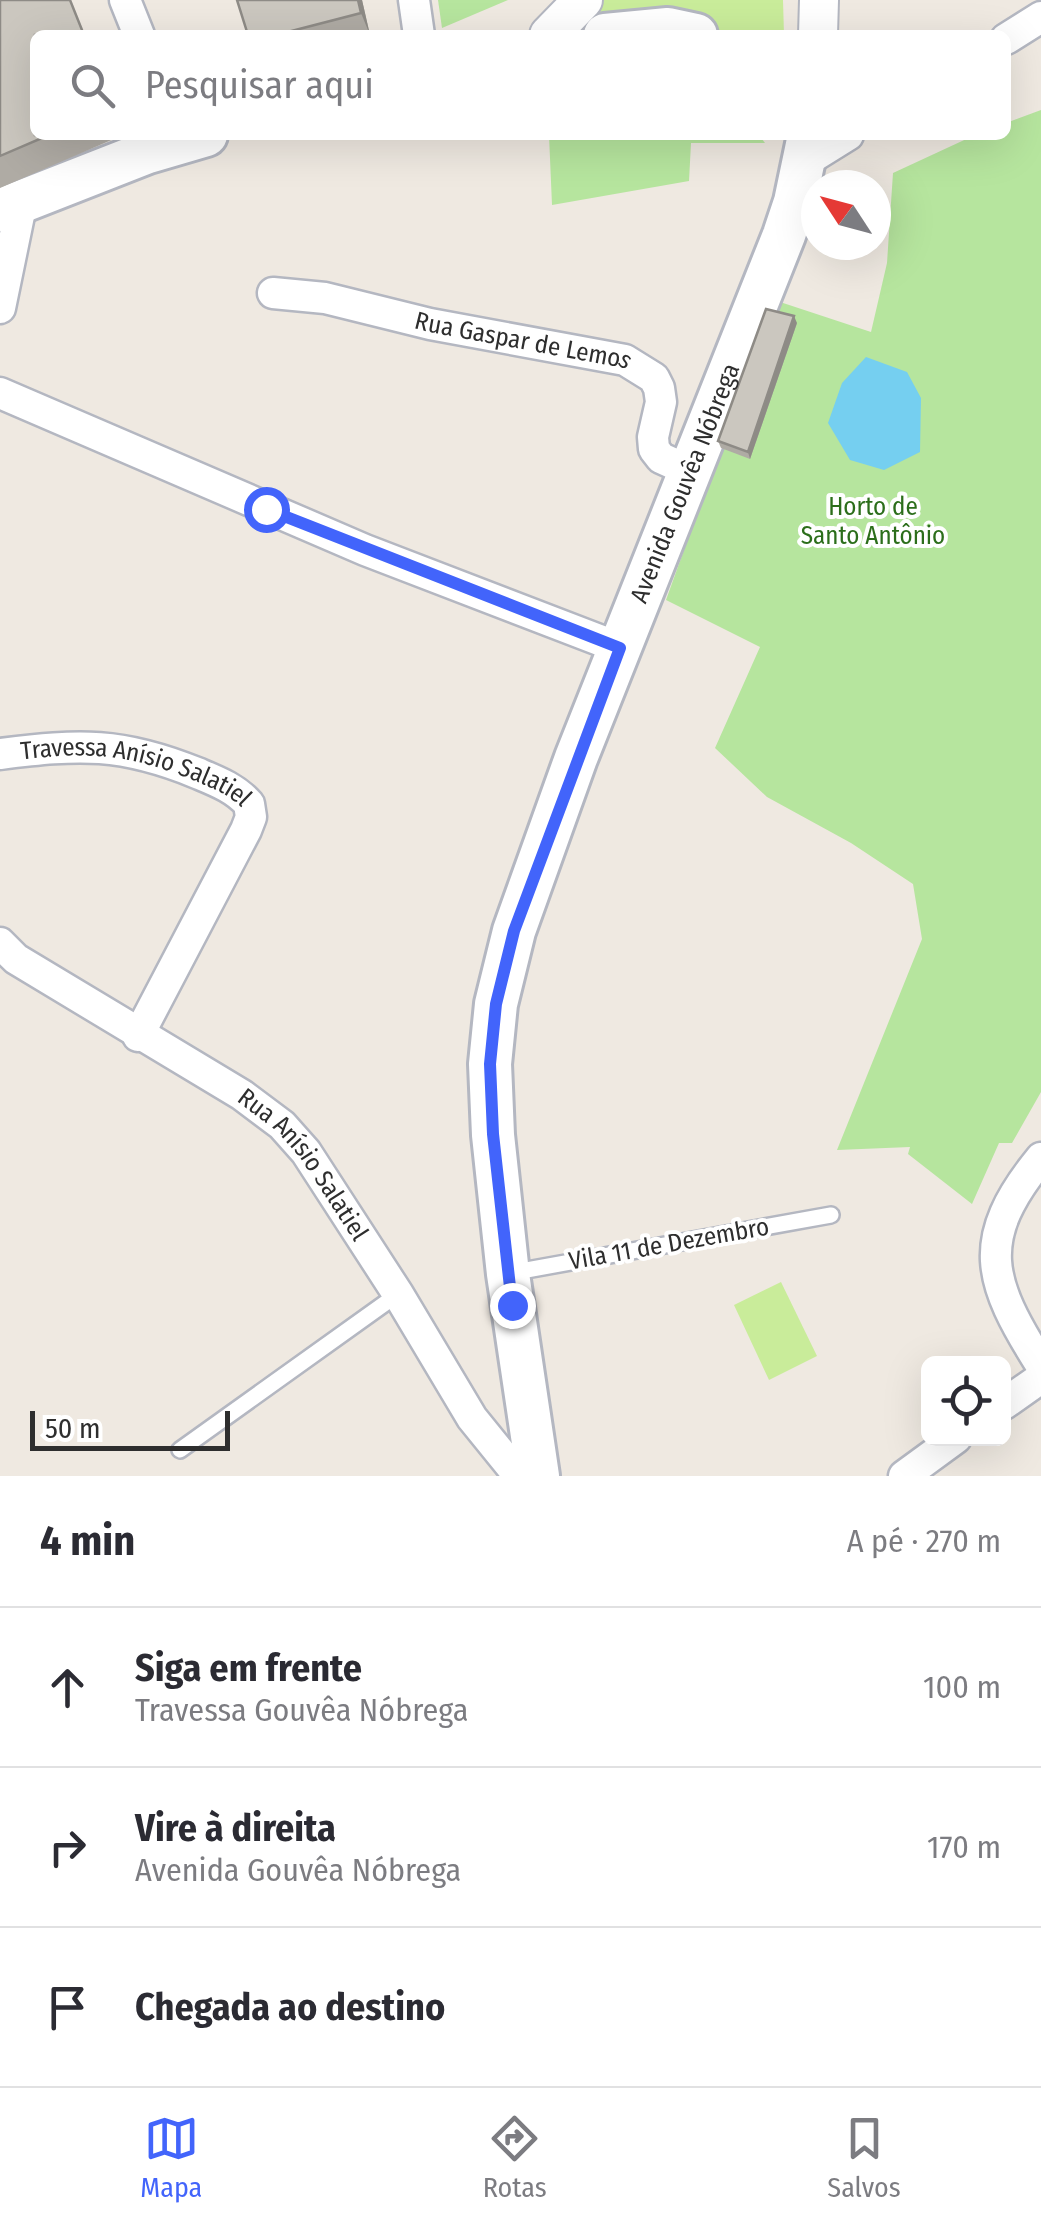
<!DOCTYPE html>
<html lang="pt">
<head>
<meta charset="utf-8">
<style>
	:root { --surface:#fff; --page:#f7f7f7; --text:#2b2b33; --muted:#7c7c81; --line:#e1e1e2; --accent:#4264fb }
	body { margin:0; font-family:"Fira Sans Condensed",sans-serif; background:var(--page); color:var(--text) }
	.controls { position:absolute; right:30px; bottom:30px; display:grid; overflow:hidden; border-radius:15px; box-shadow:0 10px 40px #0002 }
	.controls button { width:90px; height:90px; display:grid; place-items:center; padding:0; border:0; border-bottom:2px solid var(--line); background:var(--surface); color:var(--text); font:50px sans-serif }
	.compass { position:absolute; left:801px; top:170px; width:90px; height:90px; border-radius:50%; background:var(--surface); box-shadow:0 10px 40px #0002; rotate:306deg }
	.scale { position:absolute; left:30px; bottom:25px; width:200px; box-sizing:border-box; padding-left:10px; border:5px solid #2e2e2e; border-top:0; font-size:28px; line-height:35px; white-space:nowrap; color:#2e2e2e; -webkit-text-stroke:8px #fff; paint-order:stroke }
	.stop { position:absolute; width:30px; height:30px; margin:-22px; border:8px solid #4264fb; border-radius:50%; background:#fff }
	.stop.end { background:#4264fb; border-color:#fff; box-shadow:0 2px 10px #0008 }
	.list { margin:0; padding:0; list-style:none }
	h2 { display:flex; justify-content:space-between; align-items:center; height:130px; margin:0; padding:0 40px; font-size:42px }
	h2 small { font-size:32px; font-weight:400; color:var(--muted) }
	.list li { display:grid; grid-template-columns:65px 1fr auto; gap:30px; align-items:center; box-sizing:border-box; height:160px; padding:0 40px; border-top:2px solid var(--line) }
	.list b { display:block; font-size:38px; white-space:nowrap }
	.list p { margin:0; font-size:32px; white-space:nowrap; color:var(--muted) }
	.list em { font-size:32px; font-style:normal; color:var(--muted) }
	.icon { flex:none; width:55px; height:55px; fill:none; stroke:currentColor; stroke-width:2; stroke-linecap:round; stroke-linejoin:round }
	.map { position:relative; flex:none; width:1041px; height:1476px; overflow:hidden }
	.search { position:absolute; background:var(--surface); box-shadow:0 10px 40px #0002; left:30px; right:30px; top:30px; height:110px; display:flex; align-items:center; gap:25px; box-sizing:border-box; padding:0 35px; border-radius:15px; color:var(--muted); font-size:38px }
	.sheet { height:610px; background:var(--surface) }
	nav { display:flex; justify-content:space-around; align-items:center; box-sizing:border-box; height:140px; border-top:2px solid var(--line); background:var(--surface); font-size:28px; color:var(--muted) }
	nav a { display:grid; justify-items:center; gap:5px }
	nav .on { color:var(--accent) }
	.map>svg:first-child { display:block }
</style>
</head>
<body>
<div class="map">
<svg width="1041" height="1476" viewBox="0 0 1041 1476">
	<rect width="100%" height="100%" fill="#efe9e1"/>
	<!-- green -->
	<g fill="#b6e59e">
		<polygon points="438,0 508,0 442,28"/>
		<polygon points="1041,110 1041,1092 1012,1143 999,1143 972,1204 908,1154 910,1147 837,1150 922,939 913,884 851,843 767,797 715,748 760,647 666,600 774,300 871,332 887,263 893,173 975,135 1006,135 1006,123"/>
		<polygon points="549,135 759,135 765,143 691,143 689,181 552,205"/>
	</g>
	<!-- pitch -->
	<g fill="#c9ec9a">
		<polygon points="567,0 783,0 784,35 540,35"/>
		<polygon points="781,1282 817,1356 769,1380 734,1305"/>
	</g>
	<!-- water -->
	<polygon fill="#75cff0" points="866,357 907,372 921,398 920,452 884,470 850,460 828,423 842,383"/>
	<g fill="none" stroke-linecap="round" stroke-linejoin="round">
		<!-- service casing -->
		<g stroke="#b4b7c1" stroke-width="20">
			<g id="service">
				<polyline points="510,1273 831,1215"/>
				<polyline points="180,1450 398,1294"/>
			</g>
		</g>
		<!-- minor casing -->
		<g stroke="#b4b7c1" stroke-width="35">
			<g id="minor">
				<polyline points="125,0 139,35"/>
				<polyline points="414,0 419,35"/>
				<polyline points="1006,39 1041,17"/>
				<polyline points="803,163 848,135"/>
				<path id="s1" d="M273,293L325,298L430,324L625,360L654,378L659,388L661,402L653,437L654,449L661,458L692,472"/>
				<polyline points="0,308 22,201"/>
				<polyline points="0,393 365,550 620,648"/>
				<path id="s2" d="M0,754C80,744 121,742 197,773C216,781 235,788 249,804L251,817L246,830L138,1036"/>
				<path id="s3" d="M0,943L16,959L242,1095L282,1125L306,1152L398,1294L472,1418L519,1476"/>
				<path d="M1041,1158C974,1240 988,1281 1041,1365"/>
				<polyline points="1004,1404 1041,1378"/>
				<polyline points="904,1476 956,1438"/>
			</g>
		</g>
		<!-- tertiary casing -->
		<g stroke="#b4b7c1" stroke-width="42">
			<g id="tertiary">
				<polyline points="549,35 583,0"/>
				<polyline points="818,35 819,0"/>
			</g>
		</g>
		<!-- secondary casing -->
		<g stroke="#b4b7c1" stroke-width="48">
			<g id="secondary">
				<polyline points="605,35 668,29 696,35"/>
				<polyline points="0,210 148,152 206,135"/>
				<path id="s4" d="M538,1476L508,1274L493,1135L490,1064L496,1004L514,931L576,758L784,235L795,202L809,135"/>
			</g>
		</g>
		<!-- service -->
		<use href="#service" stroke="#fff" stroke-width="15"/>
		<!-- minor -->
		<use href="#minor" stroke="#fff" stroke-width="30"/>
		<!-- tertiary -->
		<use href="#tertiary" stroke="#fff" stroke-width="38"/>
		<!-- secondary -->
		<use href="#secondary" stroke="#fff" stroke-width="42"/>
	</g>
	<!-- wall -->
	<g fill="#afaba4">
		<polygon points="0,0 35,135 123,135 0,188"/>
		<polygon points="237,0 362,0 370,35 248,35"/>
		<polygon points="797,323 750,459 721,448 718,441"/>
	</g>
	<!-- shaded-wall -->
	<g fill="#8e8b86">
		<polygon points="358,0 362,0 370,35 361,13"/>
		<polygon points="794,316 797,323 750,459 748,452"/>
	</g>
	<!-- building -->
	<g fill="#cbc7bf" stroke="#8e8b86" stroke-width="2.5">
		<polygon points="0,0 70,0 84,35 35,35 35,135 49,135 0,156"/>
		<polygon points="237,0 358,0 361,13 276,35 248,35"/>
		<polygon points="766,309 794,316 748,452 718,441"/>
	</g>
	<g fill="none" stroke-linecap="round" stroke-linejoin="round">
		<!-- route -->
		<polyline stroke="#4264fb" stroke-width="12" points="266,509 620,648 514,931 496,1004 490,1064 493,1134 512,1305"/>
	</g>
	<g text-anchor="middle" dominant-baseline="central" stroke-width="8" stroke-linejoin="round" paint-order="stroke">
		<!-- street labels -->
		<g font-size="25" fill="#2e2e2e" stroke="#fff">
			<text stroke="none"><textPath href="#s1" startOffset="255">Rua Gaspar de Lemos</textPath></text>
			<text stroke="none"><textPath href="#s4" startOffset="1030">Avenida Gouvêa Nóbrega</textPath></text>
			<text stroke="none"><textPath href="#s2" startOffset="140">Travessa Anísio Salatiel</textPath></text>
			<text stroke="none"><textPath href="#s3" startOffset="380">Rua Anísio Salatiel</textPath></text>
			<text transform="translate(669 1244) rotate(-10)">Vila 11 de Dezembro</text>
		</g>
		<!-- park labels -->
		<g font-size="25" fill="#2c6e1b" stroke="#fff">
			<text x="873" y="507">Horto de<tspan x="873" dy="29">Santo Antônio</tspan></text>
		</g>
	</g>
</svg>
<div class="controls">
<button><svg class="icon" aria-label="locate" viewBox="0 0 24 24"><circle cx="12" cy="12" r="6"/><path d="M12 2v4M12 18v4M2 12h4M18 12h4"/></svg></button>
</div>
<svg class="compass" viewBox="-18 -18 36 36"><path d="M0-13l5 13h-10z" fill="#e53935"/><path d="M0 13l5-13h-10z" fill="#7c7c81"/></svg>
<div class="scale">50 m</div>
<div class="stop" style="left:266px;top:509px"></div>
<div class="stop end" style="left:512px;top:1305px"></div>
<div class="search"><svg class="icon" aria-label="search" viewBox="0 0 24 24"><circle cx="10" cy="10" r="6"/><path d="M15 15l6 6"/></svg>Pesquisar aqui</div>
</div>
<section class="sheet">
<h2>4 min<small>A pé · 270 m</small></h2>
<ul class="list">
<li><svg class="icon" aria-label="ahead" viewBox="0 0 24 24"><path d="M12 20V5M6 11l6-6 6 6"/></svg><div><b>Siga em frente</b><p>Travessa Gouvêa Nóbrega</p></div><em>100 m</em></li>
<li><svg class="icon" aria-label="right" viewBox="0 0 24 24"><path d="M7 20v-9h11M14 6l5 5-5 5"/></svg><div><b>Vire à direita</b><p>Avenida Gouvêa Nóbrega</p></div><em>170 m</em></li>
<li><svg class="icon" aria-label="arrive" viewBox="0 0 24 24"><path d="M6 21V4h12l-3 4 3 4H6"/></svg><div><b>Chegada ao destino</b></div></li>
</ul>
</section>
<nav>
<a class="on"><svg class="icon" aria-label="map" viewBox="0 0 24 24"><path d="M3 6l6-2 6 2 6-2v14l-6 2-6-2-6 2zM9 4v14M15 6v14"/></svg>Mapa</a>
<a><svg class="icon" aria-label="directions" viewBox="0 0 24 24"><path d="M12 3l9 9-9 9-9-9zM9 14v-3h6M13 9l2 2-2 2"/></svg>Rotas</a>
<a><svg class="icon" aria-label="saved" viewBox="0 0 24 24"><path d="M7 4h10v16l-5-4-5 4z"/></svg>Salvos</a>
</nav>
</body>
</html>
